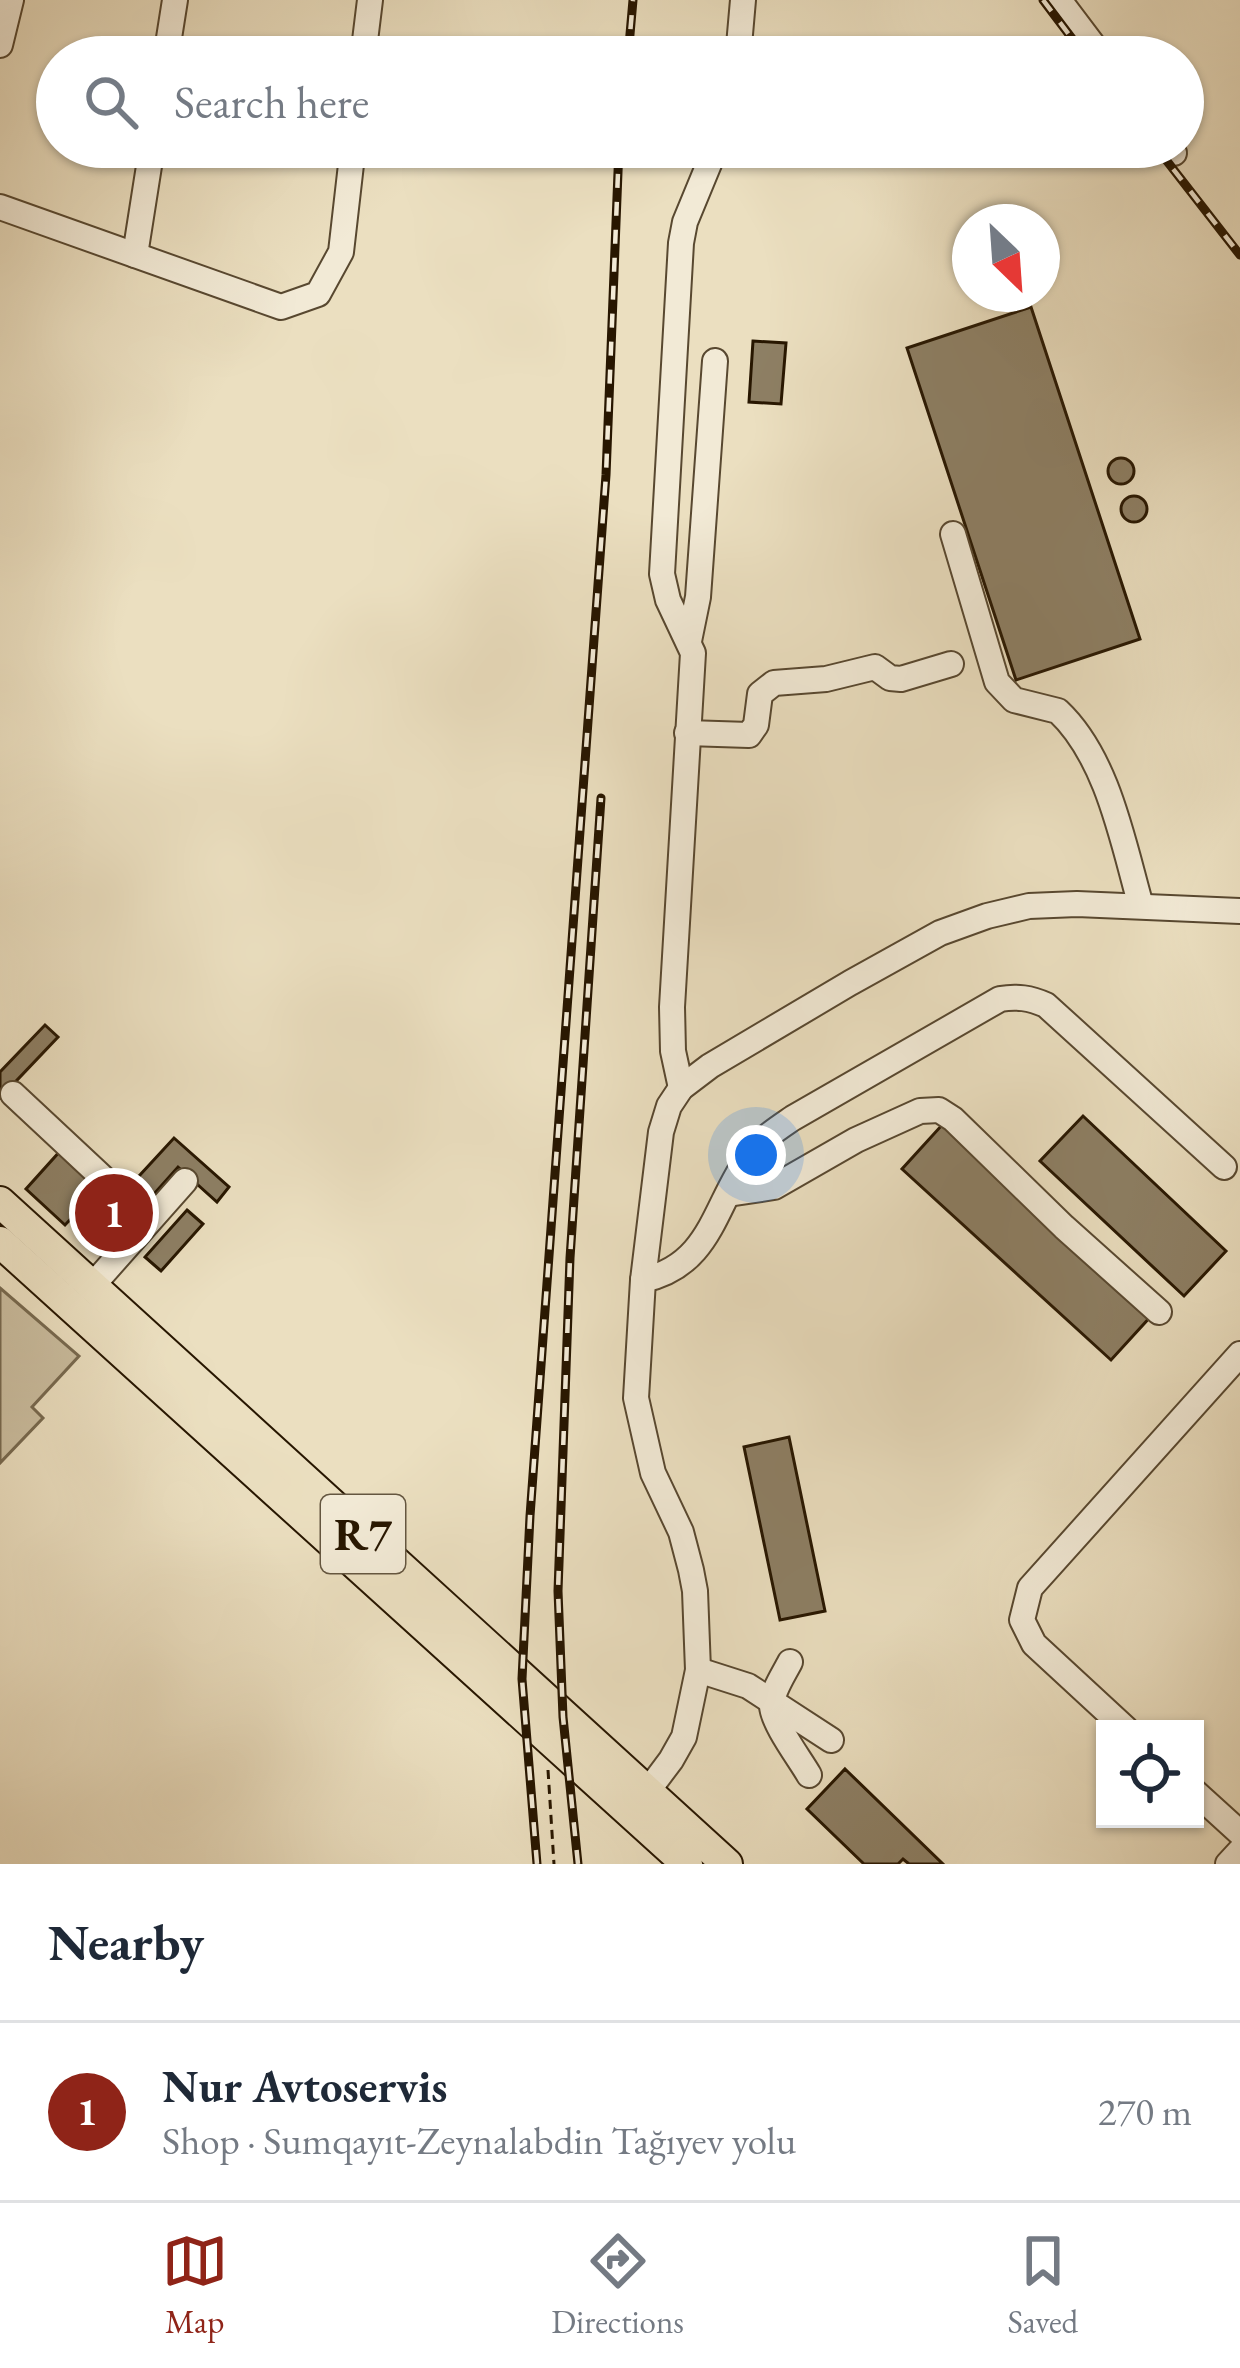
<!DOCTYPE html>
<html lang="en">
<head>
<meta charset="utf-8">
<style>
	:root { --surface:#fff; --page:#f6f6f7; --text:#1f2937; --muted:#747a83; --line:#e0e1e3; --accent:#8f2418 }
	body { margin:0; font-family:"EB Garamond",serif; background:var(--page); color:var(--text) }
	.controls { position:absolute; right:36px; bottom:36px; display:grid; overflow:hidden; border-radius:0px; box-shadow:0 3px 9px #0004 }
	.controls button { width:108px; height:108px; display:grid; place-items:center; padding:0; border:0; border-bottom:3px solid var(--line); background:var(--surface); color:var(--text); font:60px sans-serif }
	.compass { position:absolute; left:952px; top:204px; width:108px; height:108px; border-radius:50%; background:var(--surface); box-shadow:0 3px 9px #0004; rotate:155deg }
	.you { position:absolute; left:756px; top:1155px; width:42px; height:42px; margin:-30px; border:9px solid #fff; border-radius:50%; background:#1a73e8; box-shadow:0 0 0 18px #1a73e833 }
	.badge { display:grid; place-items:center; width:78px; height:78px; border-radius:50%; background:var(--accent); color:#fff; font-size:39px; font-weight:700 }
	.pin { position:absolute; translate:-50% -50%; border:6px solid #fff; box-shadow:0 3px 12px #0006 }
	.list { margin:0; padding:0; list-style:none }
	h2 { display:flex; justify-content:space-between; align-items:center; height:156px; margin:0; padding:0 48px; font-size:51px }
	h2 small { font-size:39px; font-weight:400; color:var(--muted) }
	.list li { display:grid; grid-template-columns:78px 1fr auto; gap:36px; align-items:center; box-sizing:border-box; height:180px; padding:0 48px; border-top:3px solid var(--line) }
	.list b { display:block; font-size:45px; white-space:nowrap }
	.list p { margin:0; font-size:39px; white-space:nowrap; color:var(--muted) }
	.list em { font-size:39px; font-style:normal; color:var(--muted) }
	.icon { flex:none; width:66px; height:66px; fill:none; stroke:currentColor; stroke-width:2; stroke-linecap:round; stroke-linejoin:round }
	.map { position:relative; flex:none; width:1240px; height:1864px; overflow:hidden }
	.search { position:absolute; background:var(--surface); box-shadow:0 3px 9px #0004; left:36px; right:36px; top:36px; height:132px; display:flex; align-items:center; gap:30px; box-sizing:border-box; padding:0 42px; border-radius:66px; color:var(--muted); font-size:45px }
	.sheet { height:336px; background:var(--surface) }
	nav { display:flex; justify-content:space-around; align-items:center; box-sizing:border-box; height:168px; border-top:3px solid var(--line); background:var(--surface); font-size:33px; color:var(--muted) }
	nav a { display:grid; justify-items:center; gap:6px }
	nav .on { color:var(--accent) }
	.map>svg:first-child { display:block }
</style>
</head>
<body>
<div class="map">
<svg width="1240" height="1864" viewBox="0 0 1240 1864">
	<rect width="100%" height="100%" fill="#ebdfc0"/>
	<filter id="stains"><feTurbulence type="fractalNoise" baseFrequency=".00167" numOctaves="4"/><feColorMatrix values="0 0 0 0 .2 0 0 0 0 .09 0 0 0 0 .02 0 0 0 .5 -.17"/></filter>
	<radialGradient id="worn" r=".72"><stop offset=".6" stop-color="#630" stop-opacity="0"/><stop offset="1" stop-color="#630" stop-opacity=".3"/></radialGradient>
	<!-- green -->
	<polygon fill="#cabd9f" stroke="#786a50" stroke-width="3" points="0,1288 79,1356 32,1407 43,1418 0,1463"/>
	<!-- building -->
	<g fill="#8d7f64" stroke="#271600" stroke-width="3">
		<polygon points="1031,307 1140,639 1016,680 907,348"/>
		<polygon points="753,341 786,343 781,404 749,402"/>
		<circle cx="1121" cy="471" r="13"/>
		<circle cx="1134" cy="509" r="13"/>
		<polygon points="45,1025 58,1037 0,1098 0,1072"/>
		<polygon points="1083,1116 1226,1251 1184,1296 1040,1161"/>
		<polygon points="942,1125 1152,1315 1111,1360 902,1169"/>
		<polygon points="174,1138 229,1187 217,1202 178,1167 145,1204 128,1188"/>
		<polygon points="62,1149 135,1216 117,1236 83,1206 65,1225 26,1189"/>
		<polygon points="187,1210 203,1224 161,1271 145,1257"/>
		<polygon points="789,1437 825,1611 780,1620 744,1447"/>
		<polygon points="845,1769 943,1864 909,1864 903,1859 898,1864 864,1864 807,1809"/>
	</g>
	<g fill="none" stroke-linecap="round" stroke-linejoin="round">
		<!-- minor casing -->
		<g stroke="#584830" stroke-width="28">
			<g id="minor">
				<polyline points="1059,0 1102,57"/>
				<polyline points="0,45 11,0"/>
				<polyline points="166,57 175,0"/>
				<polyline points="363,57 370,0"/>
				<polyline points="738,57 743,0"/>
				<polyline points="1169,147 1174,153"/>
				<polyline points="0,207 281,307 318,294 341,252 353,147"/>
				<polyline points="135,255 152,147"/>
				<path d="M953,534L997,682L1014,700L1058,711C1108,758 1123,843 1141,906"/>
				<polyline points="689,641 698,597 715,361"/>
				<polyline points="687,733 749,735 756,725 760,694 774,683 826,679 875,667 890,678 901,679 951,664"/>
				<polyline points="681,1088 673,1051 672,1007 693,653 668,600 662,574 681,243 685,222 716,147"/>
				<polyline points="13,1094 149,1221"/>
				<polyline points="728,1194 774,1187 856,1140 920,1111 939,1110 953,1119 1064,1227 1159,1312"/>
				<path d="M643,1280C712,1265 714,1204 750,1155C761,1139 777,1129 793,1118L1000,999C1017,996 1030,998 1046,1005L1224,1167"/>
				<polyline points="92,1286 185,1181"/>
				<path d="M790,1662C784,1674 771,1693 772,1706C773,1724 800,1759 809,1775"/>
				<polyline points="698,1670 748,1686 831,1740"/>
				<polyline points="1126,1729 1034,1644 1022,1620 1030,1588 1240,1354"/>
				<polyline points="647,1792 671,1760 684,1737 698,1670 695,1591 691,1570 681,1532 653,1473 636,1398 643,1280 661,1132 669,1106 681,1088 710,1066 850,983 940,933 987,916 1029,906 1077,904 1240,911"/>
				<polyline points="1195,1792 1240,1833"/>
				<polyline points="1228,1864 1240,1851"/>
			</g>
		</g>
		<!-- major casing -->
		<g stroke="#271600" stroke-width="34">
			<g id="major">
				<polyline points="0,1202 727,1864"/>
				<polyline points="0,1242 687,1864"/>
			</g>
		</g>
		<!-- path -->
		<polyline stroke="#271600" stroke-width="3" stroke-dasharray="9 6" stroke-linecap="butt" points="548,1770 554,1864"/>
		<!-- minor -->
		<use href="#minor" stroke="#f2ead6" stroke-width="24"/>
		<!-- major -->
		<use href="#major" stroke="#ebdfc0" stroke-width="30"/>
		<!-- rail casing -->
		<g stroke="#271600" stroke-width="9">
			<g id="rail">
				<polyline points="1043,0 1086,57"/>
				<polyline points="628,57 633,0"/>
				<polyline points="1156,147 1240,255"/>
				<polyline points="537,1864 522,1679 530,1516 606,475 619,147"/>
				<polyline points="578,1864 563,1717 558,1591 570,1258 601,798"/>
			</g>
		</g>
		<!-- rail -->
		<use href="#rail" stroke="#f2ead6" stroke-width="4.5" stroke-dasharray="14" stroke-linecap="butt"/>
	</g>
	<g text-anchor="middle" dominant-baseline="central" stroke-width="12" stroke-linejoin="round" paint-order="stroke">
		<!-- shield labels -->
		<rect fill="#f2ead6" stroke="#645640" stroke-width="3" x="321" y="1495" width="84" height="78" rx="9"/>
		<g font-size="45" font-weight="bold" fill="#271600">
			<text x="363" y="1534">R7</text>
		</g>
	</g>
	<rect width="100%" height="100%" filter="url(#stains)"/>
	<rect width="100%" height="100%" fill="url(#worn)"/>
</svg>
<div class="controls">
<button><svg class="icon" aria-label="locate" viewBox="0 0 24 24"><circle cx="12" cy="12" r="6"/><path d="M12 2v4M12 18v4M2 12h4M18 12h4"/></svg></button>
</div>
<svg class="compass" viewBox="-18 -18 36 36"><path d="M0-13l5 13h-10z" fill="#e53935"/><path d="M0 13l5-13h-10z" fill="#747a83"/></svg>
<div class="you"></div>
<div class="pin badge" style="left:114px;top:1213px">1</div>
<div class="search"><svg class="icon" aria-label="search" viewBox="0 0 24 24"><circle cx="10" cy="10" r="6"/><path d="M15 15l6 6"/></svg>Search here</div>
</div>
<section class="sheet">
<h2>Nearby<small></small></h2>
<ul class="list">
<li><span class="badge">1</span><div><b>Nur Avtoservis</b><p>Shop · Sumqayıt-Zeynalabdin Tağıyev yolu</p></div><em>270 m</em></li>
</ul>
</section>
<nav>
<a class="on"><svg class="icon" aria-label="map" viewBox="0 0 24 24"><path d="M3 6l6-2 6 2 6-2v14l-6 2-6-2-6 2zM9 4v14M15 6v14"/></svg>Map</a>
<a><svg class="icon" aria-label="directions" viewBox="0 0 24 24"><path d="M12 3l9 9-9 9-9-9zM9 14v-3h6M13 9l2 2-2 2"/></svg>Directions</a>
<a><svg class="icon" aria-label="saved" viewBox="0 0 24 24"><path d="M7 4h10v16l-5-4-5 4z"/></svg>Saved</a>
</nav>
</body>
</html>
